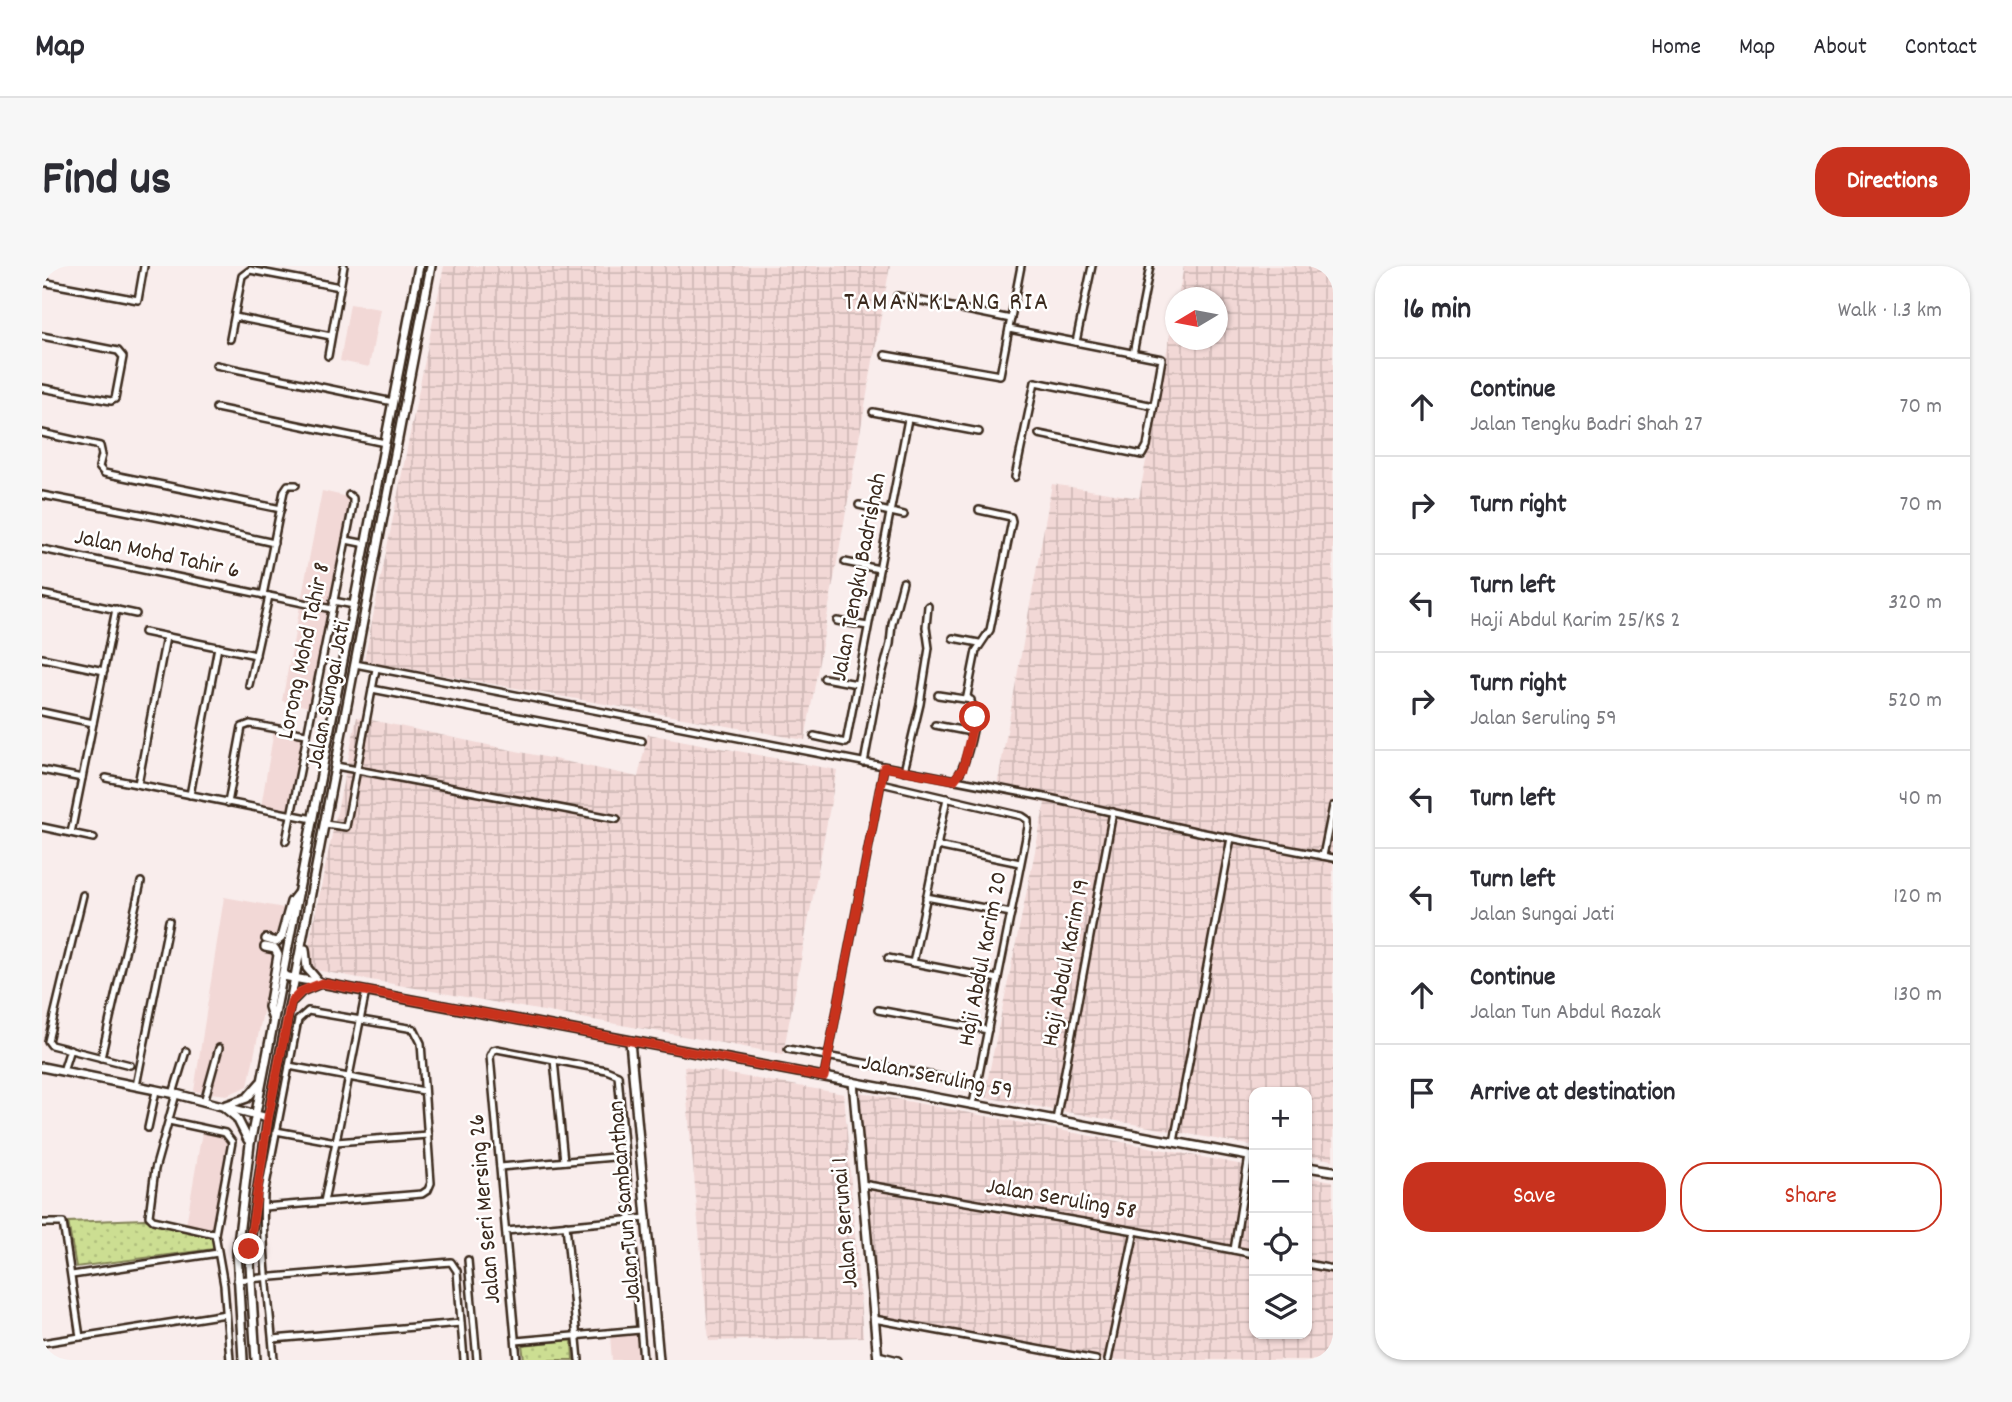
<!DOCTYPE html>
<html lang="en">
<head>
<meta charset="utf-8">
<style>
	:root { --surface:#fff; --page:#f7f7f7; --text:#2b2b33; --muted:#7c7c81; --line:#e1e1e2; --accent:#c8321e }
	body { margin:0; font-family:Dekko,sans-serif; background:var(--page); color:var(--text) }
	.controls { position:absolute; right:21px; bottom:21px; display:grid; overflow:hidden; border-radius:14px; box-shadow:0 2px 5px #0004 }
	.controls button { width:63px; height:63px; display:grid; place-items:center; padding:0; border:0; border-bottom:2px solid var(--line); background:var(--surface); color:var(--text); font:35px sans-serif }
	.compass { position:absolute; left:1123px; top:21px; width:63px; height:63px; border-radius:50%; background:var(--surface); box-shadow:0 2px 5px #0004; rotate:260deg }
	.stop { position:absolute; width:21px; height:21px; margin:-16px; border:5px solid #c8321e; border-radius:50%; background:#fff }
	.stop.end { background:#c8321e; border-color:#fff; box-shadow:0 2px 7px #0008 }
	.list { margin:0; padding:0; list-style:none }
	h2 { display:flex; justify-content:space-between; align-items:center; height:91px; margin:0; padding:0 28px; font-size:30px }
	h2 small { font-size:23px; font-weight:400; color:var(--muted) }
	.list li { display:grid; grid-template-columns:46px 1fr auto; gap:21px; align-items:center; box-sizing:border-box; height:98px; padding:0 28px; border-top:2px solid var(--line) }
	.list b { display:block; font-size:26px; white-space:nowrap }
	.list p { margin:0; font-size:23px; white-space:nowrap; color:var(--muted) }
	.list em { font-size:23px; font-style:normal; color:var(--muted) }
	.actions { display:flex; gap:14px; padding:21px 28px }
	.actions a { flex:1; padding:16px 0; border:2px solid var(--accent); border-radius:28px; text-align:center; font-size:24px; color:var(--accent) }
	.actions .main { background:var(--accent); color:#fff }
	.icon { flex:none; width:38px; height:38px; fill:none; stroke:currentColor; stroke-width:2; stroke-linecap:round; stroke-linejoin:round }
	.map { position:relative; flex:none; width:1291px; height:1094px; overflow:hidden; border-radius:28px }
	header { display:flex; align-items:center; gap:42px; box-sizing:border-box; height:98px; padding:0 35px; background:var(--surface); border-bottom:2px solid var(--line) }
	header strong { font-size:33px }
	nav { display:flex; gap:38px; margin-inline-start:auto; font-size:24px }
	.intro { display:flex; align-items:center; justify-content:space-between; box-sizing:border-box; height:168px; padding:0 42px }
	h1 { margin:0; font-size:49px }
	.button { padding:18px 32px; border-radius:28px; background:var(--accent); color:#fff; font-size:24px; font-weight:700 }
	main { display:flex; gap:42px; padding:0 42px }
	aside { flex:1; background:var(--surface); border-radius:28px; box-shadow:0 2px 5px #0004 }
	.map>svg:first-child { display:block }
</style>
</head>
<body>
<header>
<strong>Map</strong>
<nav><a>Home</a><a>Map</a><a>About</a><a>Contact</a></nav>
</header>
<div class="intro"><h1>Find us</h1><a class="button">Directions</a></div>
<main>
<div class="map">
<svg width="1291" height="1094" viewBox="0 0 1291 1094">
	<defs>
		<pattern id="industrial-grid" width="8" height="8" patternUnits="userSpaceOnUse" patternTransform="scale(1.75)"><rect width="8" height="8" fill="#f2d8d6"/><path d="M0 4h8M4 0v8" fill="none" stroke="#d0bab7"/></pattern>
		<pattern id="green-dots" width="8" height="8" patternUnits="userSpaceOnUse" patternTransform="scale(1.75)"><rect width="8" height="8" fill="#ccde92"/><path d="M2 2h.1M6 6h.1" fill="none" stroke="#b0bf7d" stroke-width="1.8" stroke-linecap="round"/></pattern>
	</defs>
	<rect width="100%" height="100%" fill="#f9edec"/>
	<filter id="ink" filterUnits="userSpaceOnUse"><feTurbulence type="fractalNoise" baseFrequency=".0143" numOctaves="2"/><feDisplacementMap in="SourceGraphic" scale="14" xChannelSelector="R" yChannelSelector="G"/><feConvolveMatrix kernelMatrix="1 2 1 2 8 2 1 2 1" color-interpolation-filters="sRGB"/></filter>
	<g filter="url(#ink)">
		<!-- built -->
		<g fill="#f2d8d6">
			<polygon points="308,38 338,43 327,101 298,95"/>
			<polygon points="280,225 306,231 308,236 267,441 240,435"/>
			<polygon points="232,464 261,470 246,546 219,541"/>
			<polygon points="182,631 242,642 206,820 185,829 152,825"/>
			<polygon points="160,866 181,869 187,876 170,966 144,959"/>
			<polygon points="596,1067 598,1094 570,1094 568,1069"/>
		</g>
		<!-- industrial -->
		<g fill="url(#industrial-grid)">
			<polygon points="402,0 848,0 763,474 322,395"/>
			<polygon points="1142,0 1291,0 1291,894 1265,890 1265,826 1212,826 1212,880 942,831 1003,537 954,526 1010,218 1097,232 1133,42 1134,74 1176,74 1176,32 1136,31"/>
			<polygon points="315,451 596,511 606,468 795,504 741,788 273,704 263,696"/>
			<polygon points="642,800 802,828 821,1071 667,1075"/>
			<polygon points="817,826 1212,901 1212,1068 1265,1068 1265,911 1291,915 1291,1094 1024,1094 837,1058"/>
		</g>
		<!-- green -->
		<g fill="url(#green-dots)" stroke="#848458" stroke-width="2">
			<polygon points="102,953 170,971 172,983 34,1001 26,956"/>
			<polygon points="530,1074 531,1094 482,1094 480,1079"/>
		</g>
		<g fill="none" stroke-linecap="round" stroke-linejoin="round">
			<!-- street casing -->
			<g stroke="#3b2a1e" stroke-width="10">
				<g id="street">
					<polyline points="0,16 96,34 102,0"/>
					<polyline points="855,30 969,53"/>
					<polyline points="193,51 289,70"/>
					<polyline points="967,63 1120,93 1105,180 1100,189 997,168"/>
					<polyline points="0,70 76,85 81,91 73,133 69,135 0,122"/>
					<polyline points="188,73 200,10 208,4 298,21"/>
					<polyline points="1034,76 1050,0"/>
					<polyline points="1091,88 1108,0"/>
					<polyline points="843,89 958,109 979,0"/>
					<polyline points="286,90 302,0"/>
					<polyline points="174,99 351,136"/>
					<polyline points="174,142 343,177"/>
					<polyline points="831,146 937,166"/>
					<polyline points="0,167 58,180 60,189 57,201 62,207 239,243"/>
					<polyline points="973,211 993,116 1112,140"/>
					<polyline points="0,229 124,253 232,277"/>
					<polyline points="817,239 862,249"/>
					<polyline points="304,274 324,278"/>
					<polyline points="0,283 290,343"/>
					<polyline points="803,296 837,303"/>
					<polyline points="0,328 94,348"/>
					<polyline points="221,329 242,225 246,219 254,219"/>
					<polyline points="291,335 312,339"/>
					<polyline points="795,355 826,360"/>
					<polyline points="102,366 214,389"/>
					<polyline points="911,372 937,377"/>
					<polyline points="0,392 62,405"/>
					<polyline points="313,398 1007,532 1157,566 1291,592"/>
					<polyline points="782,412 815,418"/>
					<polyline points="207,419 227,330"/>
					<polyline points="330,423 600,475"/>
					<polyline points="896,429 929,434"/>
					<polyline points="0,446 51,457"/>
					<polyline points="893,459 929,466"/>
					<polyline points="772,470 804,477 866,153"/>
					<polyline points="822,497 834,432 848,378 850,358 861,316"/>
					<polyline points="294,500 575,553"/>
					<polyline points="0,504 40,512"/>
					<polyline points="862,505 878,438 887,382 884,361 886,340"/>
					<polyline points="64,512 271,553"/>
					<path d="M912,514C923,506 932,464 933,450C933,442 930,436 925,430L934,385L948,364L970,255L969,251L937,244"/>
					<polyline points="839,517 980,550 986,554 986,561 931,838"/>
					<polyline points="96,518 124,371"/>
					<polyline points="148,529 176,381"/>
					<polyline points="186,537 200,461 208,458 264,468"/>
					<polyline points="283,558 304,561 334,403"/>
					<polyline points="0,561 52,572"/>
					<polyline points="29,567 74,343"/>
					<polyline points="244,575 311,239 311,232 307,229"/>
					<polyline points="895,580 978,597"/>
					<polyline points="1281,590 1291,540"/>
					<polyline points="41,629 6,775 9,779 88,799"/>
					<polyline points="884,631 969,647"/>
					<polyline points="846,692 956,713"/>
					<polyline points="871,697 905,532"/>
					<polyline points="836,744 946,764"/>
					<polyline points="746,783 935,818"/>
					<polyline points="59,792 99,616"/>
					<polyline points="512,794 522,895"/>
					<polyline points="247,800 382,825"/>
					<polyline points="21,805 28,783"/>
					<polyline points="782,811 842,501"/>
					<polyline points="94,820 127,655"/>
					<polyline points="131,828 144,785"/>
					<polyline points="134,828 113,903 107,950 111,954 173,968"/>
					<polyline points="162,836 177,782"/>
					<polyline points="1014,854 1071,546"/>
					<polyline points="127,855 183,867 190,876 173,968 182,1019 188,1094"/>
					<polyline points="106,862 114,825"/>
					<polyline points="234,865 294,876 386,869"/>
					<polyline points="1132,876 1189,572"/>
					<polyline points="458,901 583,890"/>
					<polyline points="820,918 1093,965 1212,988"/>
					<polyline points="282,936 324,725"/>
					<path d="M222,941L380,928L386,924L389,917L379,777L372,763L266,745L256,754L222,929C219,984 228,1040 232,1094"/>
					<polyline points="0,957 21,957 38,1071"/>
					<polyline points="524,959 537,1094"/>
					<polyline points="464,965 605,952"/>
					<polyline points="1192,984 1207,890"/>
					<polyline points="426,994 435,1094"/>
					<polyline points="1265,998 1291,1003"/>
					<polyline points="30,1009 176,987"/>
					<polyline points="195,1014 409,996 415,1005 422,1094"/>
					<polyline points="832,1053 1054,1094"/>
					<polyline points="231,1073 419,1057"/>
					<polyline points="474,1075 598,1064"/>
					<polyline points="0,1077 184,1048"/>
					<polyline points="836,1089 856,1094"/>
					<polyline points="475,1094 448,790 451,784 455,783 564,804 576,809 601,1094"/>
					<polyline points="1066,1094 1093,965"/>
				</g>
			</g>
			<!-- secondary casing -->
			<g stroke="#3b2a1e" stroke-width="12">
				<g id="secondary">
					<polyline points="224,673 234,676 239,672 249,636 256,627"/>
					<polyline points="223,681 233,683 236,689 227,741 231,754"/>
					<polyline points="263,683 265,702 276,715"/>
					<polyline points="241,710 1212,891"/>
					<polyline points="251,734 260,725 279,717"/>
					<polyline points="588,775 617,1094"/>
					<polyline points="0,801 134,828 226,852"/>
					<polyline points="811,816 836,1094"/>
					<polyline points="182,840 205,832 218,817"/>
					<polyline points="183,842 195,852 206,874"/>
					<polyline points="1265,901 1291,905"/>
					<polyline points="201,1094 195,985 208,878 377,0"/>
					<polyline points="214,1094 207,983 226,852 389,0"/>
				</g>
			</g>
			<!-- street -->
			<use href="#street" stroke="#fff" stroke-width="5"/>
			<!-- secondary -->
			<use href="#secondary" stroke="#fff" stroke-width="7"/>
		</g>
	</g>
	<g fill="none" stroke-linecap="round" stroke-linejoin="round" filter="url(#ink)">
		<!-- route -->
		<polyline stroke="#c8321e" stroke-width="9" points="207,983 226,852 249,736 260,725 280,717 782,811 842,501 912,514 921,502 933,451"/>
	</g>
	<g text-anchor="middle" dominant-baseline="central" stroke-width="5" stroke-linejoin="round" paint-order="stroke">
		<!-- street labels -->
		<g font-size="24" fill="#3b2a1e" stroke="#fff">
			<text transform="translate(115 289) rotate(12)">Jalan Mohd Tahir 6</text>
			<text transform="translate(818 311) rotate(-79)">Jalan Tengku Badrishah</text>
			<text transform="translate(263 385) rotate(-78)">Lorong Mohd Tahir 8</text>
			<text transform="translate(288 429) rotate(-79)">Jalan Sungai Jati</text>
			<text transform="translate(942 693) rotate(-79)">Haji Abdul Karim 20</text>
			<text transform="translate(1025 697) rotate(-79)">Haji Abdul Karim 19</text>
			<text transform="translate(895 812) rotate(11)">Jalan Seruling 59</text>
			<text transform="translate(1019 934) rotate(10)">Jalan Seruling 58</text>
			<text transform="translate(584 936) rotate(-95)">Jalan Tun Sambanthan</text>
			<text transform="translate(444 943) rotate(-95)">Jalan Seri Mersing 26</text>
			<text transform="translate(804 957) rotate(-95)">Jalan Serunai 1</text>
		</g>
		<!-- neighbourhood labels -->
		<g font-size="26" letter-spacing="2" fill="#3b2a1e" stroke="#fff">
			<text x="905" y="37">TAMAN KLANG RIA</text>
		</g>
	</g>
</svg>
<div class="controls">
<button>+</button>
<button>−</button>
<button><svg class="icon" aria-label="locate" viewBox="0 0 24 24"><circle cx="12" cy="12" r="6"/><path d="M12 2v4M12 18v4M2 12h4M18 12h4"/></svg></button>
<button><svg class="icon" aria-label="layers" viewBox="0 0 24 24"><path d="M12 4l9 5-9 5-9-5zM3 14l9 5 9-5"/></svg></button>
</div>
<svg class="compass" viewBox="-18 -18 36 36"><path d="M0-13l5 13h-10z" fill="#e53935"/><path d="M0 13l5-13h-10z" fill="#7c7c81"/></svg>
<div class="stop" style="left:933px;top:451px"></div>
<div class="stop end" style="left:207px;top:983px"></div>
</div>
<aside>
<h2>16 min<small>Walk · 1.3 km</small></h2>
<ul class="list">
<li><svg class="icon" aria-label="ahead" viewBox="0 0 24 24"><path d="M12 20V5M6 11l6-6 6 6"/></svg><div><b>Continue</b><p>Jalan Tengku Badri Shah 27</p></div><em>70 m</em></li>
<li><svg class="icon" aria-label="right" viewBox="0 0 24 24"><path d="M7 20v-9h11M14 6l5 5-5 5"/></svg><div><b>Turn right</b></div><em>70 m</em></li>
<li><svg class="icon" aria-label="left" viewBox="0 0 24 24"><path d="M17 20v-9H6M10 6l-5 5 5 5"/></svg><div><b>Turn left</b><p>Haji Abdul Karim 25/KS 2</p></div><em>320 m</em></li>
<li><svg class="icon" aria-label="right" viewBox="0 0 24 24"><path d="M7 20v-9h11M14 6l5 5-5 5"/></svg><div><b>Turn right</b><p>Jalan Seruling 59</p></div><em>520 m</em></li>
<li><svg class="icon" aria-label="left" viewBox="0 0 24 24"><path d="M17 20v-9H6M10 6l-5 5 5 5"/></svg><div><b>Turn left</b></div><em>40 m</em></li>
<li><svg class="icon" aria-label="left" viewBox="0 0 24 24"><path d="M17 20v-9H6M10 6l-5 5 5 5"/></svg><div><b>Turn left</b><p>Jalan Sungai Jati</p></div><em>120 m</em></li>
<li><svg class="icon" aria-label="ahead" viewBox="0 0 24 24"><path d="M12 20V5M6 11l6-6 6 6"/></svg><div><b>Continue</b><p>Jalan Tun Abdul Razak</p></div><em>130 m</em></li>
<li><svg class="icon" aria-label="arrive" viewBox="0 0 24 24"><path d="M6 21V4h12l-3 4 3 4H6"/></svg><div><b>Arrive at destination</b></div></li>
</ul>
<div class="actions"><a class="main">Save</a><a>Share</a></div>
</aside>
</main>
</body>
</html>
